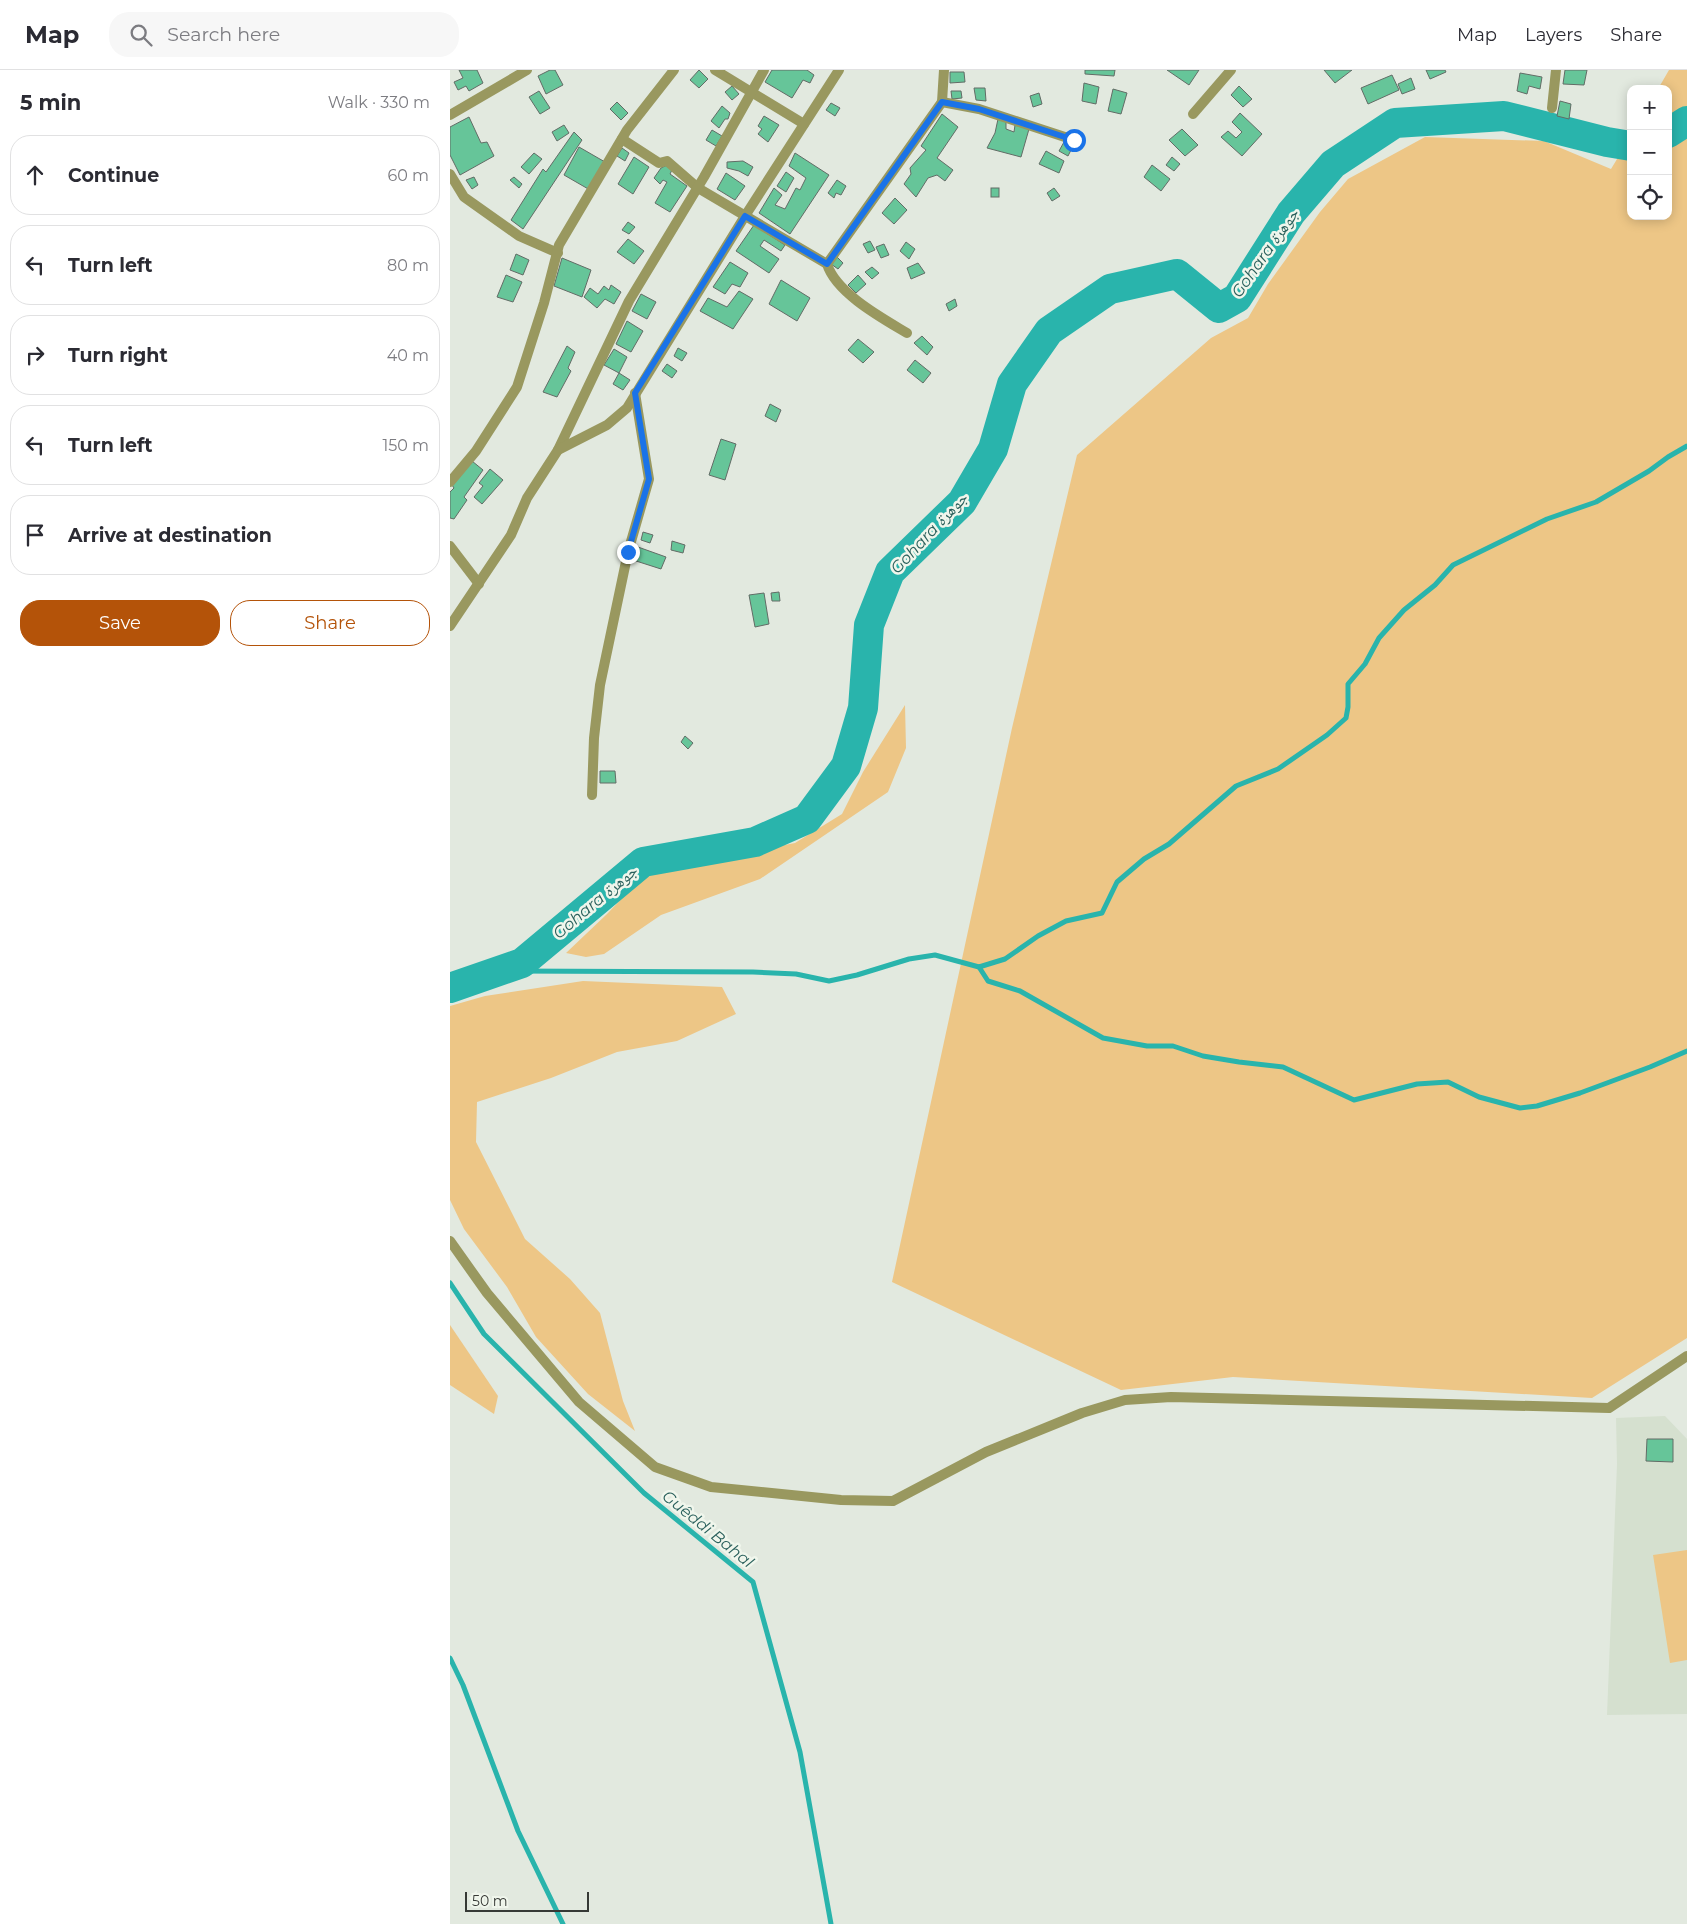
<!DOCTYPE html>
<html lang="en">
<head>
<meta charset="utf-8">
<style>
	:root { --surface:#fff; --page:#f7f7f7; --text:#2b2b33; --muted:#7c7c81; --line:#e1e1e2; --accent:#b45309 }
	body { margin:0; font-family:Montserrat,"Noto Naskh Arabic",sans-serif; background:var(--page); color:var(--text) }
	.controls { position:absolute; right:15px; top:15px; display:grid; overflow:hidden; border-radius:10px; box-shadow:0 2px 12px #0003 }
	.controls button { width:45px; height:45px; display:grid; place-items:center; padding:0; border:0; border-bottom:1px solid var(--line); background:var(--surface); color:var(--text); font:25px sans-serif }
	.scale { position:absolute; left:15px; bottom:12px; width:124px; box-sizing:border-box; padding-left:5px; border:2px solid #363935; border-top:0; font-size:14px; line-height:18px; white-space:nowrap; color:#363935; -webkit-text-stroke:4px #f0f6ec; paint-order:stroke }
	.stop { position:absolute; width:15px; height:15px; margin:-11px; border:4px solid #1a73e8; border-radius:50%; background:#fff }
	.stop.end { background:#1a73e8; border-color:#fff; box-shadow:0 1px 5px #0008 }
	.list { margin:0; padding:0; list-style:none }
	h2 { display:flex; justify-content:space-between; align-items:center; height:65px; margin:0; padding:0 20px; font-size:21px }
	h2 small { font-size:16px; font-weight:400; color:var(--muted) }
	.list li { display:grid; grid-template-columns:32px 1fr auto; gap:15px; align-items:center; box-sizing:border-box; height:80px; margin:0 10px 10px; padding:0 10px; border:1px solid var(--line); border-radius:20px }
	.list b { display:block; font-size:19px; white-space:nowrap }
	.list em { font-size:16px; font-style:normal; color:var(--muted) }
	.actions { display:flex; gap:10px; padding:15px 20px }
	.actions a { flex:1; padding:11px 0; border:1px solid var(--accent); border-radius:20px; text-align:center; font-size:18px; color:var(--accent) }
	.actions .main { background:var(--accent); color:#fff }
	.icon { flex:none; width:28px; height:28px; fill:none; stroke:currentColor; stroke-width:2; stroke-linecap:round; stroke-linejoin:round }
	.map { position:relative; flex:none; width:1237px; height:1854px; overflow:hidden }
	header { display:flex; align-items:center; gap:30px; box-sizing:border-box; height:70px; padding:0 25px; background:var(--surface); border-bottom:1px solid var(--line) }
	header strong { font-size:24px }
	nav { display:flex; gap:28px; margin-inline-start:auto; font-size:18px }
	.search { width:350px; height:45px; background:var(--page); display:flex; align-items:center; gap:12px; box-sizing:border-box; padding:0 18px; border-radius:20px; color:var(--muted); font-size:19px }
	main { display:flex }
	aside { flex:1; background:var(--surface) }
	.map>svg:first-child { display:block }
</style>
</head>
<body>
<header>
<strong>Map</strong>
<div class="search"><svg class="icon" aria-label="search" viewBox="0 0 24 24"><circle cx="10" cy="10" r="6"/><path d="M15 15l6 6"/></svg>Search here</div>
<nav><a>Map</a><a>Layers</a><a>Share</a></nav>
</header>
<main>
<aside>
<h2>5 min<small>Walk · 330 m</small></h2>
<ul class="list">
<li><svg class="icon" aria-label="ahead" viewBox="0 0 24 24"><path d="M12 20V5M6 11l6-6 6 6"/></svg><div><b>Continue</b></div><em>60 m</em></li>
<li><svg class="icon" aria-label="left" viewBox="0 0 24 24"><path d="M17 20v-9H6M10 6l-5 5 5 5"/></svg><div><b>Turn left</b></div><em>80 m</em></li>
<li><svg class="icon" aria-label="right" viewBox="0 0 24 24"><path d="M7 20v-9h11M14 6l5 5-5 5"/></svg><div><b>Turn right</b></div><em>40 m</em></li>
<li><svg class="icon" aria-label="left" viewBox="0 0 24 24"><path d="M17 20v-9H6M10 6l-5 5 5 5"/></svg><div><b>Turn left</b></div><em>150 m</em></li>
<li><svg class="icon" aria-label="arrive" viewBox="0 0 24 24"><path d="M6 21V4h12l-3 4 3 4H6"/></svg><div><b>Arrive at destination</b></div></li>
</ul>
<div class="actions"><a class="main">Save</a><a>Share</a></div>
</aside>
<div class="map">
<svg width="1237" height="1854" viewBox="0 0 1237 1854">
	<rect width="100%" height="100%" fill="#e2e9df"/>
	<!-- built -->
	<polygon fill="#d5e0cf" points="1215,1346 1237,1369 1237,1644 1157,1645 1167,1394 1166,1348"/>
	<!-- green -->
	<g fill="#edc686">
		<polygon points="1219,0 1237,0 1237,1268 1142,1328 783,1307 671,1320 442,1212 562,658 627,385 761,268 798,248 818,214 870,142 898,109 975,67 1094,71 1161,99 1181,66 1181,146 1218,146 1218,19 1208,19"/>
		<polygon points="455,635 456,678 438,722 310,809 211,845 154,884 136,887 116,883 157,844 198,801 345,773 392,744 413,702"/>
		<polygon points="133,911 272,917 286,944 227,971 167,982 101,1008 27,1032 26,1072 75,1169 120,1209 150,1243 173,1331 185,1361 138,1324 86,1267 57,1217 14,1159 0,1130 0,936 35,926"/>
		<polygon points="0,1255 48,1326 44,1344 0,1315"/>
		<polygon points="1237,1480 1237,1590 1220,1593 1203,1485"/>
	</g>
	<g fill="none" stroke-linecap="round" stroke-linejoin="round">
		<!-- stream -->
		<g stroke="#29b4ac" stroke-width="5">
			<polyline points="529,897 538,911 570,921 653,968 697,976 723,976 753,986 789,992 833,997 904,1030 967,1014 998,1012 1029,1027 1070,1038 1087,1036 1130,1023 1200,997 1237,981"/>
			<polyline points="53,901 303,902 346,904 379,911 407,905 459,889 485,885 529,897 555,889 588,866 616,851 652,843 667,812 694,789 719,774 786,716 828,699 877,665 896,648 898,637 898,614 915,594 929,568 954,540 985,515 1003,495 1097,449 1146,432 1199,401 1218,387 1237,376"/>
			<polyline points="0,1213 34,1264 194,1423 303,1512 350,1682 381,1854"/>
			<polyline points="0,1588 13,1615 68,1761 113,1854"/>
		</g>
		<!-- river -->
		<g stroke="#29b4ac" stroke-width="30">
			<polyline points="1218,63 1237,51"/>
			<polyline points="0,918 72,893 193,792 305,772 357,749 396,696 413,638 419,555 440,502 512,432 543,379 562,314 599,261 660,219 727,204 769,238 787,228 841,143 883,94 945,53 1054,46 1157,72 1181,76"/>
		</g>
	</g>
	<!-- building -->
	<g fill="#66c599" stroke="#626c66">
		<polygon points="9,0 27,0 33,13 19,21 16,16 8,20 4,12 13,8"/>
		<polygon points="100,0 105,0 113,15 96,24 88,6"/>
		<polygon points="249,0 258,9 249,18 240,10"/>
		<polygon points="322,0 357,0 364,5 360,13 353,10 342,28 315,12"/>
		<polygon points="635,0 665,0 664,6 635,4"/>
		<polygon points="717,0 749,0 739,15"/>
		<polygon points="874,0 902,0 885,13"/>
		<polygon points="976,0 995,0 996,2 980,9"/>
		<polygon points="1115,0 1137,0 1134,15 1113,14"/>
		<polygon points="500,2 514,2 515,12 500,13"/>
		<polygon points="1070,3 1092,7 1090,19 1079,16 1077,24 1067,21"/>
		<polygon points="942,5 949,20 918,34 911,18"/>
		<polygon points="961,8 965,19 952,24 948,14"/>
		<polygon points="634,13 649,17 646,34 632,31"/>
		<polygon points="282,16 289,24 282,30 275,22"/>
		<polygon points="789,16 802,29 793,37 781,25"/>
		<polygon points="524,18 535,18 536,31 526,30"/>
		<polygon points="663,19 677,23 671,44 658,41"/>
		<polygon points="89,21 100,38 90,44 79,27"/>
		<polygon points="501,21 511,21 512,28 502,29"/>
		<polygon points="589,23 592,34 583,37 580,26"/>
		<polygon points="1110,31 1121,34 1119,49 1107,46"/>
		<polygon points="167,32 178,43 171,50 160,39"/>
		<polygon points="381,33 390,38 385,46 376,40"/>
		<polygon points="272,36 280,43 278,49 275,49 269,58 261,51"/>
		<polygon points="790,43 812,64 792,86 771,67 778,61 786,68 792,62 782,52"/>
		<polygon points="492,44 508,57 487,88 503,100 495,111 487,105 478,108 466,127 454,114 461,104 460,98 476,80 471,76"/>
		<polygon points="314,46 329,55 318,72 308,64 312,59 308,56"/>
		<polygon points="19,47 31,73 37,72 44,86 10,105 0,85 0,57"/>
		<polygon points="548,49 556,52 556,59 564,62 565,55 579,59 571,87 537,78 545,63"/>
		<polygon points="114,55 119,63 107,71 102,62"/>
		<polygon points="732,59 748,75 735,86 719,70"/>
		<polygon points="262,60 272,66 266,76 256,70"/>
		<polygon points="124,62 132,70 73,159 61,150 93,99 96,102"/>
		<polygon points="614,72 622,78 618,86 609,81"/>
		<polygon points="129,77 155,92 140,120 114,105"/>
		<polygon points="172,78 179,83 175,91 167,86"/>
		<polygon points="596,81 614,91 609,103 589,94"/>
		<polygon points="84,83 92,89 79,104 71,97"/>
		<polygon points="345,83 379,105 340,164 309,143 324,118 332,125 325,135 335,139 346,118 350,120 356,108 339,96"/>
		<polygon points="184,87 199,97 183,124 168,114"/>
		<polygon points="722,87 730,94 724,101 716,95"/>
		<polygon points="293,91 303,97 298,106 289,101 277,98 277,92"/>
		<polygon points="217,95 222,100 220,104 237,116 220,142 205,133 217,112 213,110 210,114 204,108 211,98"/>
		<polygon points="702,95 720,109 711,121 694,107"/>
		<polygon points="336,102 344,108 336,122 327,116"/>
		<polygon points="276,103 295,116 285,130 267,119"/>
		<polygon points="24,107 28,115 22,119 16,110"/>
		<polygon points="64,107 72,114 69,118 60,110"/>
		<polygon points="387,110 396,116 391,125 386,123 384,128 378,123"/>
		<rect x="541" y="118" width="8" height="9"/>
		<polygon points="604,118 610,126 602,131 597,123"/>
		<polygon points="445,128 457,140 444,154 432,143"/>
		<polygon points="178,152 185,157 179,164 172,160"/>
		<polygon points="304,155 335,175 331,181 314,170 310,176 329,189 319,203 286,181"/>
		<polygon points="178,169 194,181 184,194 167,182"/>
		<polygon points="420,171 425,180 418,183 413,174"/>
		<polygon points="456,172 465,179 459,189 450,181"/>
		<polygon points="434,174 439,185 431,188 426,177"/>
		<polygon points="66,184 79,190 73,205 60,200"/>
		<polygon points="387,187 393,193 388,199 381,194"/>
		<polygon points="112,188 141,200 132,227 104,216"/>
		<polygon points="280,192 298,203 290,217 282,214 275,224 263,217"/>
		<polygon points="468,193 475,203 461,209 457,198"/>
		<polygon points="422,197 429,203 422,209 415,202"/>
		<polygon points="56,205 72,212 63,232 47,227"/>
		<polygon points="408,205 416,214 406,223 398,215"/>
		<polygon points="331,210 360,228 347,251 319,234"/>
		<polygon points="161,215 171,222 164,234 155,229 147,238 134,227 140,218 148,224 154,216 159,220"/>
		<polygon points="289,221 303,229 283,259 250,241 258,228 277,237"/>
		<polygon points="191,224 206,232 197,249 182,241"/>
		<polygon points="505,229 507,236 499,241 496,234"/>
		<polygon points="177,251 193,261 181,282 166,274"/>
		<polygon points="472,266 483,277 477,285 464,273"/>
		<polygon points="408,269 424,282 413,293 398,280"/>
		<polygon points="117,276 125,282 118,298 121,301 107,327 93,322"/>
		<polygon points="228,278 237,283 232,291 224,286"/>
		<polygon points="164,279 177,287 169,303 154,295"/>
		<polygon points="465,290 481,303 473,313 457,300"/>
		<polygon points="217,294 227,301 222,308 212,301"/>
		<polygon points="169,303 180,310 173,320 163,314"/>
		<polygon points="320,334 331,340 326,352 315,346"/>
		<polygon points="271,369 286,374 275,410 259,405"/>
		<polygon points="22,391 33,400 14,427 17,430 4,449 0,448 0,422 4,418 2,415"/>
		<polygon points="40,399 53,410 32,434 24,427 33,416 29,413"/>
		<polygon points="193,462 203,465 200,473 191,470"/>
		<polygon points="222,471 235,475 233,483 221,480"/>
		<polygon points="188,477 216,487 211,499 183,490"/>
		<polygon points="329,522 330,531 322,531 321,523"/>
		<polygon points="314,523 319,554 305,557 299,525"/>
		<polygon points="235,666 243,673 238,679 231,672"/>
		<polygon points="150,701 165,701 166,713 150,713"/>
		<polygon points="1197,1369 1223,1369 1223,1392 1196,1391"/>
	</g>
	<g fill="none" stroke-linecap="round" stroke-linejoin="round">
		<!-- service -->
		<g stroke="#99985f" stroke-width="10">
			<polyline points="265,0 354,54"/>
			<polyline points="492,32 529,39 624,70"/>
			<polyline points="1102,38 1106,0"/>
			<polyline points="743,44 781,0"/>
			<polyline points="172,69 209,93 217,91 248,118 377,194"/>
			<polyline points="0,104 14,127 69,166 108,183"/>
			<path d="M457,263C432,248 386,223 377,194L492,32L494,0"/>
			<polyline points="108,380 179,231 254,107 314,0"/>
			<polyline points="0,412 26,381 67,317 94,233 109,175 177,60 224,0"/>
			<polyline points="0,476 29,514"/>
			<polyline points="142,725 144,668 150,615 178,482 199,409 185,323"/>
		</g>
		<!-- minor -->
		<g stroke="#99985f" stroke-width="10">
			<polyline points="0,45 77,0"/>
			<polyline points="0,556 61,465 77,428 108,380 157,355 177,338 295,146 389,0"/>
			<polyline points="0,1171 37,1223 129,1332 205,1397 261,1417 391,1430 443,1431 536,1382 632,1343 675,1330 721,1327 1159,1338 1237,1286"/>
		</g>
	</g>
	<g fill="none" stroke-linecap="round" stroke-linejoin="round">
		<!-- route -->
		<polyline stroke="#1a73e8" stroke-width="6" points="178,482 199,409 185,323 295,146 377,194 492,32 529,39 624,70"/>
	</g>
	<g text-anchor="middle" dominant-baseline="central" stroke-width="5" stroke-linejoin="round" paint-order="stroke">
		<!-- water labels -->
		<g font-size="16" font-style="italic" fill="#2a605c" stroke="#f0f6ec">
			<text transform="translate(815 183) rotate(-55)">Gohara جوهرة</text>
			<text transform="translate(479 463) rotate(-47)">Gohara جوهرة</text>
			<text transform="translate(145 832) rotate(-40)">Gohara جوهرة</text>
			<text transform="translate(258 1459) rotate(39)">Guêddi Bahal</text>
		</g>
	</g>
</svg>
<div class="controls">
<button>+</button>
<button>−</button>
<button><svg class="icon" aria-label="locate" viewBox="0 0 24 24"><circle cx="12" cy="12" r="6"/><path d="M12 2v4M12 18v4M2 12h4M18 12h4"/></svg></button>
</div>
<div class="scale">50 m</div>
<div class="stop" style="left:624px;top:70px"></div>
<div class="stop end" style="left:178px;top:482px"></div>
</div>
</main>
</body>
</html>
